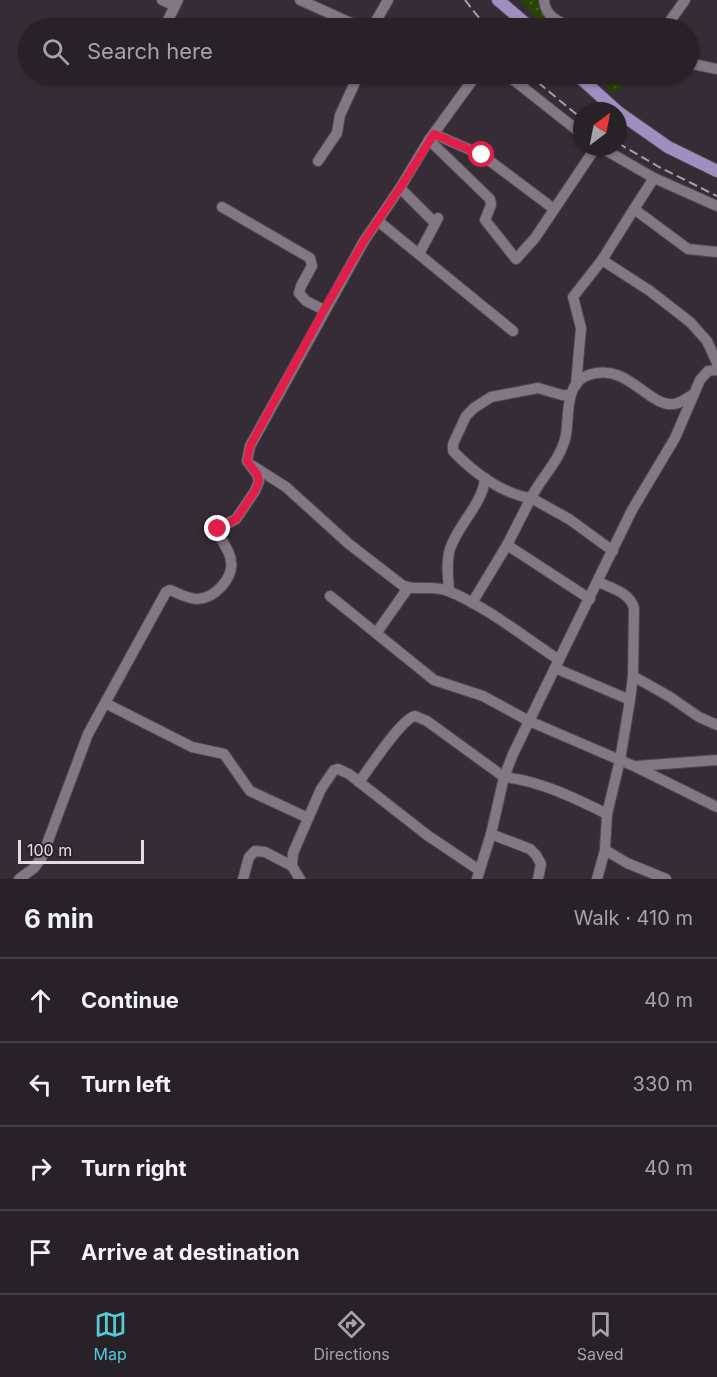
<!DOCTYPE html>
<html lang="en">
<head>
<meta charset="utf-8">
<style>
	:root { --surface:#282128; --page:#342e34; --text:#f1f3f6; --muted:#a5a3a8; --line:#443e45; --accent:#52cbda }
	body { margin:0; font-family:Inter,sans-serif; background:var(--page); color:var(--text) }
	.compass { position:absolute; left:573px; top:102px; width:54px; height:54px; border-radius:50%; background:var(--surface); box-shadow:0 2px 4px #0004; rotate:32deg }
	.scale { position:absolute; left:18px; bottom:15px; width:126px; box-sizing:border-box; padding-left:6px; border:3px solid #e2dce3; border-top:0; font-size:16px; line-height:21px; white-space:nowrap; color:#e2dce3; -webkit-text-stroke:4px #2b232c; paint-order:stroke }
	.stop { position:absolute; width:18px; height:18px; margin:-14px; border:4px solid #e11d48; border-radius:50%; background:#fff }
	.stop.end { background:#e11d48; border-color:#fff; box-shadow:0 2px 6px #0008 }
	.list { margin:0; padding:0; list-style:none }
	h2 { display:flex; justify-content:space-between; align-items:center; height:78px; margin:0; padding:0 24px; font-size:26px }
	h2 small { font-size:20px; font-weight:400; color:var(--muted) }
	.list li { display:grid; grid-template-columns:39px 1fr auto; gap:18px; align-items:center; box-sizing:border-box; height:84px; padding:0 24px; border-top:2px solid var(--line) }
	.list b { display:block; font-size:22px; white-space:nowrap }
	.list em { font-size:20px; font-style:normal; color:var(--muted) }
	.icon { flex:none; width:33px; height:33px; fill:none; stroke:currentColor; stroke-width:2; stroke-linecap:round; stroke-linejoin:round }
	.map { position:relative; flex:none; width:717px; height:879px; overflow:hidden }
	.search { position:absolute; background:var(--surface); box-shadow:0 2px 4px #0004; left:18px; right:18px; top:18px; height:66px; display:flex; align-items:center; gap:15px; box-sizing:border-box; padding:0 21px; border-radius:33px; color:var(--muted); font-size:22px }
	.sheet { height:414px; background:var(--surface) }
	nav { display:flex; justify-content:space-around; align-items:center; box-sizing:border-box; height:84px; border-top:2px solid var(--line); background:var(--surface); font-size:16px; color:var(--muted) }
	nav a { display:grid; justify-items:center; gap:3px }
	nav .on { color:var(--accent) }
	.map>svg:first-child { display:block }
</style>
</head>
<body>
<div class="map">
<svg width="717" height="879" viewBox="0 0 717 879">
	<defs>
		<pattern id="grass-dots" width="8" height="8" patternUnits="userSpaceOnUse" patternTransform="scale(1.5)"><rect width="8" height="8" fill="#294400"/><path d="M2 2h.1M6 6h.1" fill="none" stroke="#485e25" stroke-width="1.8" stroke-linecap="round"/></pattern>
	</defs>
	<rect width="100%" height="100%" fill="#352c36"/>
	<!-- grass -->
	<g fill="url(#grass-dots)">
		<polygon points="520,0 540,0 567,28 547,28"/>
		<polygon points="593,74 627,74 621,86 614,93"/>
	</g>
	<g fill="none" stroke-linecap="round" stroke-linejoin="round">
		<!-- minor casing -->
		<g stroke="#504951" stroke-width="12">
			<g id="minor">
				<polyline points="162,0 175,6"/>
				<polyline points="300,0 362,28"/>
				<path d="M544,0C545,17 559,22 573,28"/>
				<polyline points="168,20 178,0"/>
				<polyline points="372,28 388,0"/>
				<polyline points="665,28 685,0"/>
				<polyline points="688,63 717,69"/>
				<polyline points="506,74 582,134"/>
				<polyline points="434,134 482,155 554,209"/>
				<polyline points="429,140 490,199 491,205 485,220 516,259 535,238 596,147"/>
				<polyline points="600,147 654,178 717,206"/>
				<polyline points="318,161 337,133 340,115 359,74"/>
				<polyline points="400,188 435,223"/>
				<polyline points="222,207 310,258 312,266 301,286 299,293 306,301 324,310"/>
				<polyline points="634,209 654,178"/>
				<polyline points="378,221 513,331"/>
				<polyline points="419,254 438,218"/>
				<polyline points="602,260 650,291 690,322 707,341 717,363"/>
				<polyline points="576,385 581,328 573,297 602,260 634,209 688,249 717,252"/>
				<path d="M571,395H562L538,388L491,397L474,408L466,416L453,444V451C473,472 502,494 531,498C542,476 561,460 566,435C569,417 565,385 586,376C628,358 650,413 678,403C683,401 689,397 694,394"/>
				<path d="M253,466L286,487L349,544L402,585C416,592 433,584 448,591C486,606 524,637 559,660"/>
				<polyline points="507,545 590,599"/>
				<path d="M449,591C448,577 446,562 450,549C458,524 483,504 485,478"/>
				<polyline points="330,596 434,680 483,696 529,721 636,767 717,807"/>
				<polyline points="472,603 507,545 531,498 569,519 613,551"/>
				<polyline points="377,632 408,588"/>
				<polyline points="555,668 630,700"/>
				<polyline points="633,676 670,697 699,717 717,725"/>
				<polyline points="105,703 192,747 224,754 250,791 308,818"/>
				<polyline points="637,766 717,760"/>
				<path d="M359,782C369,769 401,719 415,716L427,721L504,777C540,781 575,798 607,814"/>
				<polyline points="491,834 530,849 536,855 541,864 538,879"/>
				<polyline points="605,850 627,863 666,879"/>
				<path d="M19,879L34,868L42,857L88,734L166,592L170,590C178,593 187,599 197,599C214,599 234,578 231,561C230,549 221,542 217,531L219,528L236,519L255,491L259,481L257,474L247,461L250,446L364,241L400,188L429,140L477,74"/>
				<polyline points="243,879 249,857 255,851 265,852 292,866"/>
				<polyline points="300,879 292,866 293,853 321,789 334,770 338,769 349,774 427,835 479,870"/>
				<polyline points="477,879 491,834 504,777 513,754 632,510 675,438 700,380 708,371 717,370"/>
				<path d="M597,879L605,850L607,814L620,760L630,700L633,676L634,608C630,593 612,588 598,582"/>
			</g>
		</g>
		<!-- major casing -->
		<g stroke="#504951" stroke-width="14">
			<g id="major">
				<polyline points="498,0 531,28"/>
				<polyline points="576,74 617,111"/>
				<polyline points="618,112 668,147 717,171"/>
			</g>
		</g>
		<!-- minor -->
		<use href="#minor" stroke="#827783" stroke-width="10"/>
		<!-- major -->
		<use href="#major" stroke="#9f8fc0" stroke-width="12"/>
		<!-- rail -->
		<g stroke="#a59ea6" stroke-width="2" stroke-dasharray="9 4.5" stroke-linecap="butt">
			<polyline points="465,0 487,28"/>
			<polyline points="528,74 582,119"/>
			<polyline points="618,143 659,167 717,196"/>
		</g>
	</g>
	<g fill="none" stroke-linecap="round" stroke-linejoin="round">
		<!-- route -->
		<polyline stroke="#e11d48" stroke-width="8" points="218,529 236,519 255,491 259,481 257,474 247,461 250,446 324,310 364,241 400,188 434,134 482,155"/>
	</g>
</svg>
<svg class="compass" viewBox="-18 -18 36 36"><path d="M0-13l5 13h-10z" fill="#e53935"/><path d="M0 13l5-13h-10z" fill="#a5a3a8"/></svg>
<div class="scale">100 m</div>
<div class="stop" style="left:482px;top:155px"></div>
<div class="stop end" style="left:218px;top:529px"></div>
<div class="search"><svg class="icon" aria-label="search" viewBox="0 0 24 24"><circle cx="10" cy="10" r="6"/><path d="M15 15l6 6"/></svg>Search here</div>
</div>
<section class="sheet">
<h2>6 min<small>Walk · 410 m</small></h2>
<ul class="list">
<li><svg class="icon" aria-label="ahead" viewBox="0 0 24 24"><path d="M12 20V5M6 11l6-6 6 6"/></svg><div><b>Continue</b></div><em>40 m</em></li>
<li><svg class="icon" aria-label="left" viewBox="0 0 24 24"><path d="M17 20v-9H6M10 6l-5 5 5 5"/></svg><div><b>Turn left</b></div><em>330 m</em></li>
<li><svg class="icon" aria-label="right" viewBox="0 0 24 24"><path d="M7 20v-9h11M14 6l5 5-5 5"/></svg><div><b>Turn right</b></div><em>40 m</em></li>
<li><svg class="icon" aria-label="arrive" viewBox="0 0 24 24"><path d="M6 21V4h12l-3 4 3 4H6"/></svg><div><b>Arrive at destination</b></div></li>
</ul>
</section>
<nav>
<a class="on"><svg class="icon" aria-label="map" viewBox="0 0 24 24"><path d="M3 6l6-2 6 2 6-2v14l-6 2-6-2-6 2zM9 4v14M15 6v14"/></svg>Map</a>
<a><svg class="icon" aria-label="directions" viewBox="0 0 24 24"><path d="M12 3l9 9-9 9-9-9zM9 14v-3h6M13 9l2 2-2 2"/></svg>Directions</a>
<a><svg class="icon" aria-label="saved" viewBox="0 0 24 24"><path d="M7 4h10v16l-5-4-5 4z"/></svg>Saved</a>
</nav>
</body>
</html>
